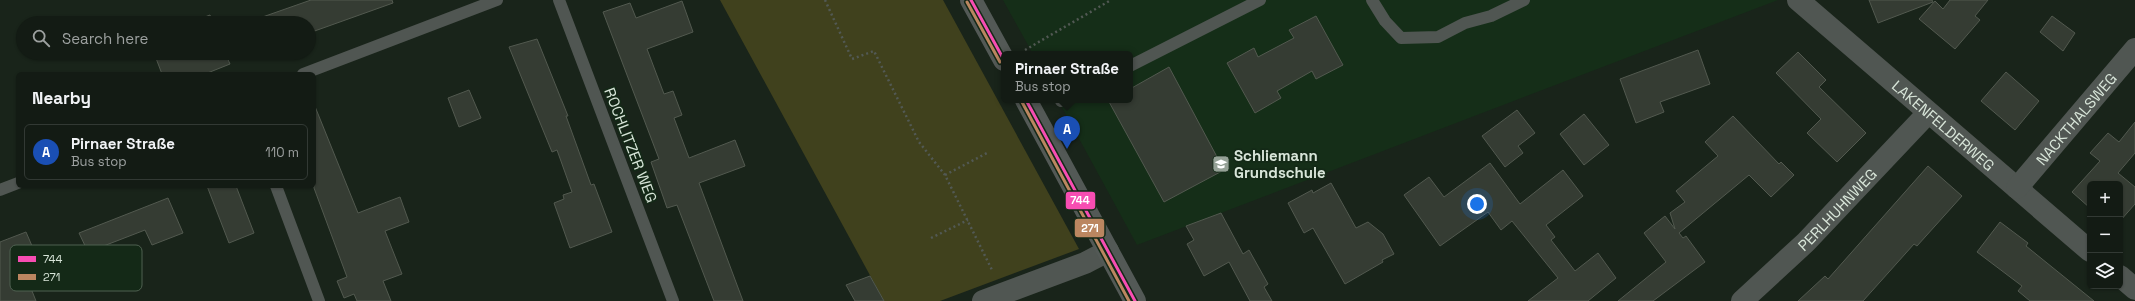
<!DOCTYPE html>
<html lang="en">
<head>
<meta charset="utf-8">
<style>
	:root { --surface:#131b14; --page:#1c241d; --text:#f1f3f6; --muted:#9da1a0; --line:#323934; --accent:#95a196 }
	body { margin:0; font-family:"Space Grotesk",sans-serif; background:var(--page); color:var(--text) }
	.controls { position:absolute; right:12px; bottom:12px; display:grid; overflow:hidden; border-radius:6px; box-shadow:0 1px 3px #0004 }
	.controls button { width:36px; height:36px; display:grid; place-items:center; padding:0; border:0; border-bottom:1px solid var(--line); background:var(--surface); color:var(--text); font:20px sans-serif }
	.you { position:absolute; left:1477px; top:204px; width:14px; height:14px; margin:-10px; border:3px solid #fff; border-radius:50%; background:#1a73e8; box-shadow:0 0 0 6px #1a73e833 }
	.badge { display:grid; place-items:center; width:26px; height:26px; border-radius:50%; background:var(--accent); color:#fff; font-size:13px; font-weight:700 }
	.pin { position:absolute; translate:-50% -33px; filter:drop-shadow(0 1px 2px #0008) }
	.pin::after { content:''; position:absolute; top:21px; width:14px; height:12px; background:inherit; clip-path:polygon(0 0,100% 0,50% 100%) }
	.popup { position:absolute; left:1001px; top:51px; width:132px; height:52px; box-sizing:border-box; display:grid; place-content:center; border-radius:6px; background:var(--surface); filter:drop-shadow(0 1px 3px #0005); font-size:13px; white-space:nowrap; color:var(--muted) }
	.popup b { font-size:15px; color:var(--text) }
	.popup::after { content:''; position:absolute; left:50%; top:100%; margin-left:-8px; border:8px solid transparent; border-top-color:var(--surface) }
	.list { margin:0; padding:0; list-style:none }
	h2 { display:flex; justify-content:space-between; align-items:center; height:52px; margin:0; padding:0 16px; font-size:17px }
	h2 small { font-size:13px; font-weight:400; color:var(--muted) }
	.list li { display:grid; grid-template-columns:26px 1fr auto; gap:12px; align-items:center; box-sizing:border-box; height:56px; margin:0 8px 8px; padding:0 8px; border:1px solid var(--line); border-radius:6px }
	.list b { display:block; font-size:15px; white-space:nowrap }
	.list p { margin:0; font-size:13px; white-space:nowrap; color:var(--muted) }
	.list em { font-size:13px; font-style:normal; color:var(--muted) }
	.icon { flex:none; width:22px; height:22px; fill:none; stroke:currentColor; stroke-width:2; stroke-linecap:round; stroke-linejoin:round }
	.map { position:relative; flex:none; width:2135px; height:301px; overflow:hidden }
	.search { position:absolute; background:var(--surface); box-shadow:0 1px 3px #0004; left:16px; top:16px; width:300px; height:44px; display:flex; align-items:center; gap:10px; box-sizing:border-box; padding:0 14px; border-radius:22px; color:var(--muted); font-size:15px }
	.panel { position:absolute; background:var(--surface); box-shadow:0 1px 3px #0004; left:16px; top:72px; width:300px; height:116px; border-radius:6px }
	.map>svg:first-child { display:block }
</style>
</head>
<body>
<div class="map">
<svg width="2135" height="301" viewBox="0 0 2135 301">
	<rect width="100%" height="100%" fill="#19241a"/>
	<!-- built -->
	<polygon fill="#152e18" points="1003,0 1778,0 1137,245 1058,100 1130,100 1130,54 1033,54"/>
	<!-- green -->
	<polygon fill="#40411d" points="720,0 943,0 1079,249 940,301 884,301"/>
	<!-- building -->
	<g fill="#353c33" stroke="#52594f">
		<polygon points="311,0 392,0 393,3 309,33 309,23 254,23 254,20"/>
		<polygon points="1869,0 1932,0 1933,2 1878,23"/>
		<polygon points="1950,0 1988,0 1975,16 1980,20 1955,49 1919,19 1935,1 1943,9"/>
		<polygon points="682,1 693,32 647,49 664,94 673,91 682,115 674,118 689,158 735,140 745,166 699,183 743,301 714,301 677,205 667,208 651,162 659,159 603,12 630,3 636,18"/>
		<polygon points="210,15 213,23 189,23"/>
		<polygon points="1316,16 1343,65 1316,79 1312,71 1277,91 1281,98 1255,113 1227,63 1254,48 1258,57 1294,38 1289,30"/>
		<polygon points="2052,16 2075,33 2063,51 2040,32"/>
		<polygon points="537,39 568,116 566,116 591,185 594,184 612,232 570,248 554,203 564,199 563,195 572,192 557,150 552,152 509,47"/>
		<polygon points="1698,50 1710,84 1660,102 1664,112 1636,123 1620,79"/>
		<polygon points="1798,52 1826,80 1819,87 1866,133 1837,162 1807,133 1821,119 1776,73"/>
		<polygon points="154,53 225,53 230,64 205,74 162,74"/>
		<polygon points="1169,67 1224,170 1164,202 1108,100 1130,100 1130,89"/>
		<polygon points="2006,72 2039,101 2015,130 1981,101"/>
		<polygon points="469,90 481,118 459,127 448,98"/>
		<polygon points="314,104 358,213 400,197 409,222 385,231 402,274 383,281 391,301 357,301 354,294 344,298 337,281 347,277 314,188"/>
		<polygon points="1517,110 1535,133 1518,146 1523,153 1505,167 1482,136"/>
		<polygon points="1584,114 1609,145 1584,165 1560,134"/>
		<polygon points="1733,116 1779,164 1781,162 1794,175 1771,197 1749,175 1679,233 1683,238 1686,236 1705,262 1653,301 1618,301 1666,262 1644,233 1665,216 1675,229 1670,213 1685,202 1676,191 1718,156 1705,142"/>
		<polygon points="2135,122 2135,153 2118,173 2135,187 2135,204 2120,221 2120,184 2090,184 2090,208 2072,192 2100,161 2090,153 2108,133 2119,142"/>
		<polygon points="1490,163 1520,204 1563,170 1583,196 1546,225 1555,237 1551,240 1575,271 1598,253 1616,278 1588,301 1528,301 1558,278 1512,221 1501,230 1488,212 1440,246 1404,195 1429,177 1444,197"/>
		<polygon points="1928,166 1962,196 1917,246 1914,244 1863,301 1798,301 1825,276 1828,279"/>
		<polygon points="1331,183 1356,228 1368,222 1383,234 1394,254 1382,260 1383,262 1345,284 1313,228 1304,233 1288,203 1312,190 1313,193"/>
		<polygon points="207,186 236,186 254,233 229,243"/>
		<polygon points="168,198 183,233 152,245 145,230 88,252 79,233"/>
		<polygon points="1221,213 1243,254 1249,250 1268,284 1264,287 1272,301 1250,301 1229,262 1204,276 1187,244 1194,240 1186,226"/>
		<polygon points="2000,222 2028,243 2026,246 2094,301 2030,301 2018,291 2022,286 1977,252"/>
		<polygon points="26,232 42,269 26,276 36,301 0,301 0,242"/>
		<polygon points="870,276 884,301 855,301 846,285"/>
	</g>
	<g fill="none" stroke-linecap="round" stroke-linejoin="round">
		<!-- path -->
		<g stroke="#525954" stroke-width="2.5" stroke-dasharray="2 3" stroke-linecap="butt">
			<polyline points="825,0 852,59 874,51 919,142 945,175 993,272"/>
			<polyline points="1025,50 1111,0"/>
			<polyline points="945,175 989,152"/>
			<polyline points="931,238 968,220"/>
		</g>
		<!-- lane -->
		<g stroke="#505652" stroke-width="12">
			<polyline points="559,0 673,301"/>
			<polyline points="1372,0 1385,21 1401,38 1438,37 1465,23 1491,16 1524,0"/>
			<polyline points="1130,66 1260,0"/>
			<polyline points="303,74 497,0"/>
			<polyline points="1061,101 1063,100"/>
			<polyline points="276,186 319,301"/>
			<polyline points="0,190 18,183"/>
		</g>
		<!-- street -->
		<g stroke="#505652" stroke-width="22">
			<path id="s1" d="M1798,0L2090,251"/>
			<path id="s2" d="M2017,188L2135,49"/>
			<polyline points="2120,276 2135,289"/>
			<polyline points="983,301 1085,263 1108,251"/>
			<path id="s3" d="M1742,301L1806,242L1928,113"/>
		</g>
		<!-- secondary -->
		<g stroke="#535956" stroke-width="22">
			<polyline points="971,0 1004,60"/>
			<polyline points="1026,100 1135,301"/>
		</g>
		<!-- bus-1 casing -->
		<g stroke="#142917" stroke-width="6">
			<g id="bus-1">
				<polyline points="971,0 1004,60"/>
				<polyline points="1026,100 1135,301"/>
			</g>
		</g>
		<!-- bus-2 casing -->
		<g stroke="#142917" stroke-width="6">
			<g id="bus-2">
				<polyline points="967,2 1000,62"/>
				<polyline points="1022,102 1129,301"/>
			</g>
		</g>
		<!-- bus-1 -->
		<use href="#bus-1" stroke="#f74db2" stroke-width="3"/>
		<!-- bus-2 -->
		<use href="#bus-2" stroke="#bb8660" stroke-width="3"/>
	</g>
	<!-- icons -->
	<defs>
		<g id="school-square" transform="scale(0.9)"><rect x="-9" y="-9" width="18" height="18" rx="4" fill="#95a196" stroke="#142917"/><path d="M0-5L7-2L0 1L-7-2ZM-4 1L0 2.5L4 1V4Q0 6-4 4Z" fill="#fff"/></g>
	</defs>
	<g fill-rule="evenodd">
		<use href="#school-square" x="1221" y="164"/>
	</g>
	<g text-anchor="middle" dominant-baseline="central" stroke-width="3.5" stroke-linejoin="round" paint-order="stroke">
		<!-- street labels -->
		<g font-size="15" fill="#d8e5d9" stroke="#142917">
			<text stroke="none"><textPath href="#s2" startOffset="91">NACKTHALSWEG</textPath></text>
			<text stroke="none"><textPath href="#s1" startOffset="192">LAKENFELDERWEG</textPath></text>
			<text transform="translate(631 145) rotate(69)">ROCHLITZER WEG</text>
			<text stroke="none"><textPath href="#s3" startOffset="132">PERLHUHNWEG</textPath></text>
		</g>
		<!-- poi labels -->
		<g font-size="15" font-weight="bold" fill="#d8e5d9" stroke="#142917" text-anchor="start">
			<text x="1234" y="155">Schliemann<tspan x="1234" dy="17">Grundschule</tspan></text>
		</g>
	</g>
	<!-- legend -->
	<rect x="10" y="245" width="132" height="46" rx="6" fill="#142917" stroke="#4f6151" stroke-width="1"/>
	<rect x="18" y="256" width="18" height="6" fill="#f74db2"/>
	<rect x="18" y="274" width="18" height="6" fill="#bb8660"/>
	<g font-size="11" fill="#d8e5d9">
		<text x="43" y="263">744</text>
		<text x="43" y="281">271</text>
	</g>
	<g stroke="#142917" stroke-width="1.5">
		<rect x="1065" y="191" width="31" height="19" rx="4" fill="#f74db2"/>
		<rect x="1074" y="218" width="31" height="20" rx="4" fill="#bb8660"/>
	</g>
	<g font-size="11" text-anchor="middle" font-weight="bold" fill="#fff">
		<text x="1080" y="204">744</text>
		<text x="1090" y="232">271</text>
	</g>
</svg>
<div class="controls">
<button>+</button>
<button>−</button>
<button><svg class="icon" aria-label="layers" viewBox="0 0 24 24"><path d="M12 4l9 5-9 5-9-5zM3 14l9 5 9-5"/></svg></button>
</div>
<div class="you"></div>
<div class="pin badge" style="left:1067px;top:149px;background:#1a4fb4">A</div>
<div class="popup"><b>Pirnaer Straße</b>Bus stop</div>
<div class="search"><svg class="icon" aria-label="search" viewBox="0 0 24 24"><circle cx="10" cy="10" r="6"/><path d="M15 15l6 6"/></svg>Search here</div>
<section class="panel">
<h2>Nearby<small></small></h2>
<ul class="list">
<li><span class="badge" style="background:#1a4fb4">A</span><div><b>Pirnaer Straße</b><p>Bus stop</p></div><em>110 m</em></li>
</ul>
</section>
</div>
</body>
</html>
